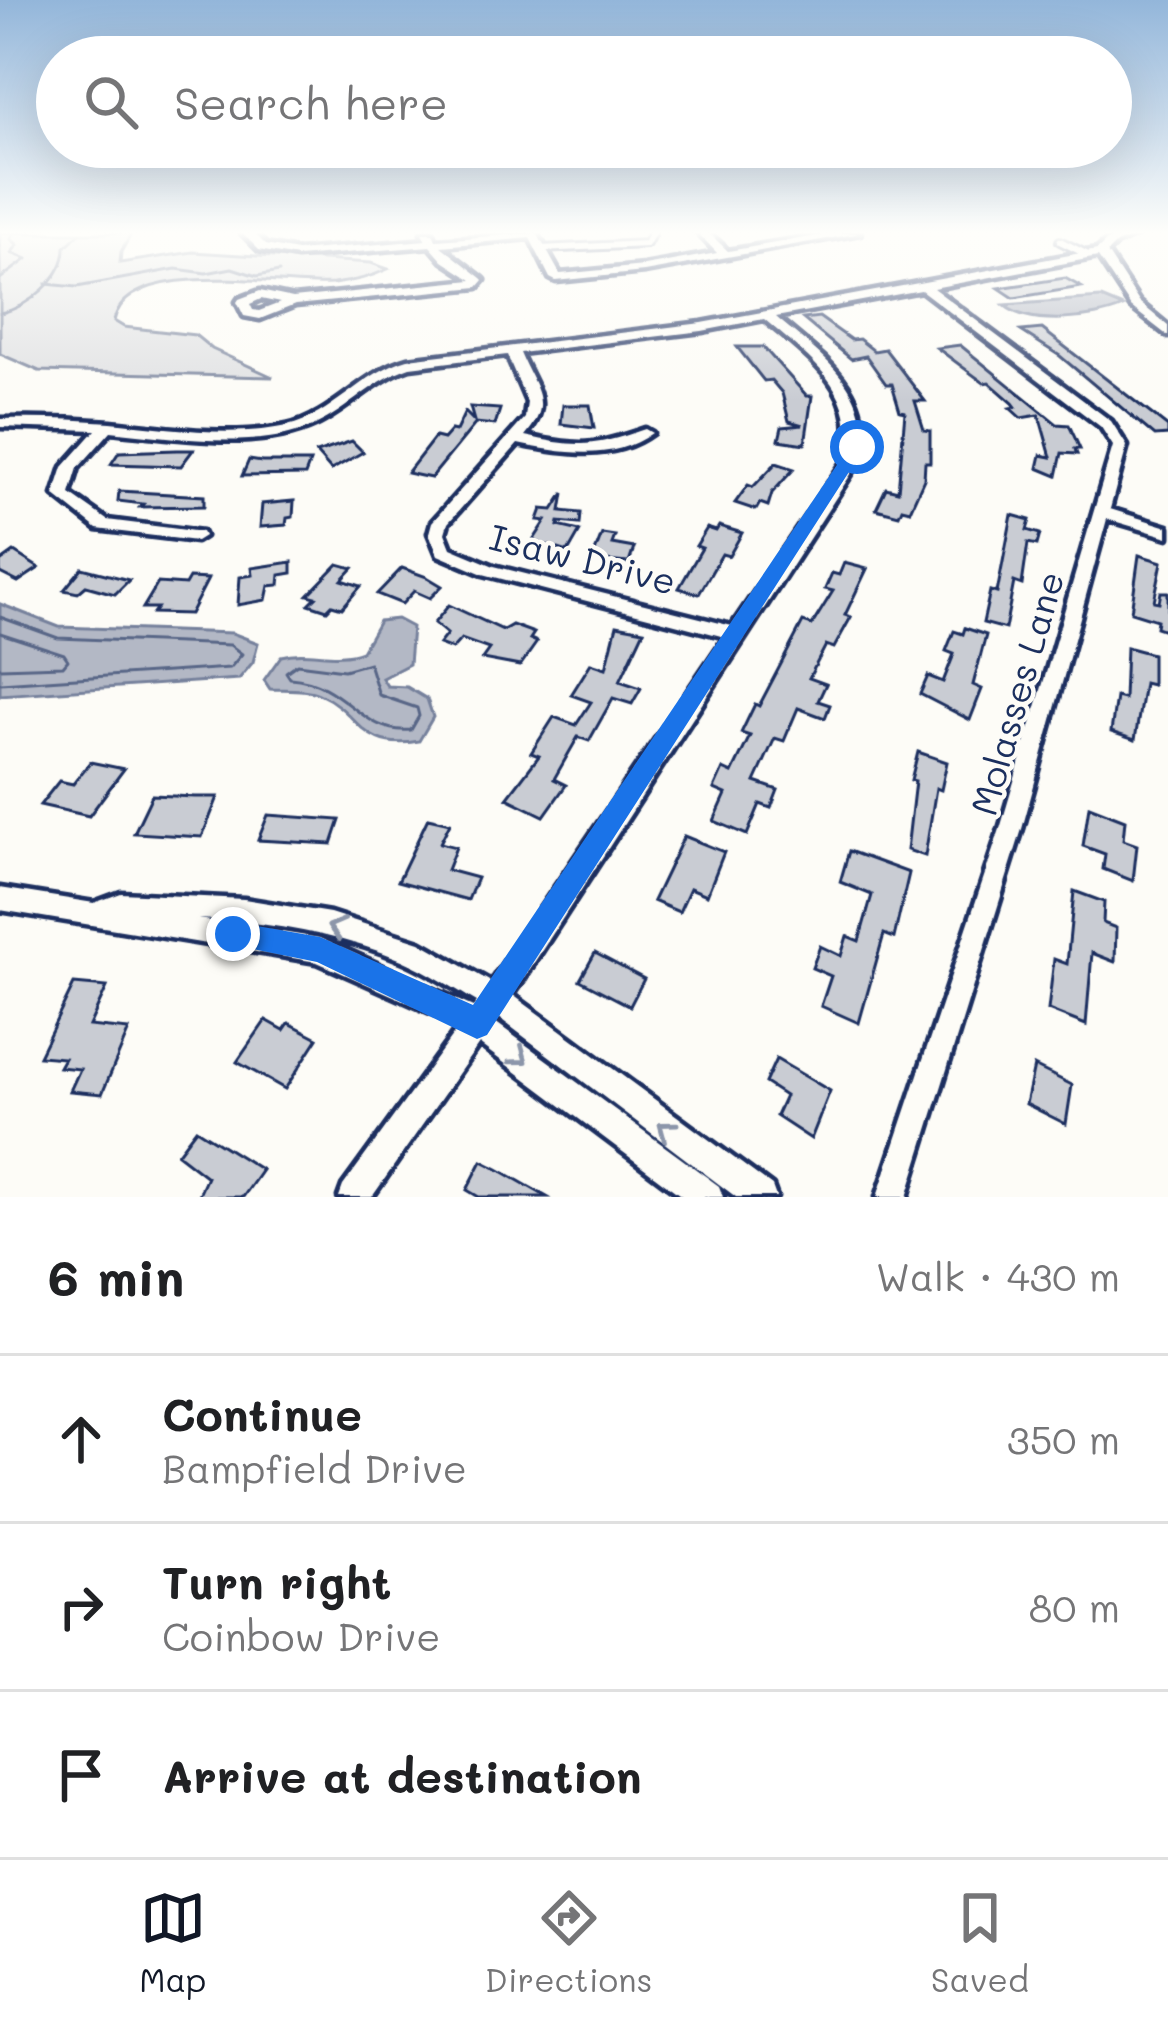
<!DOCTYPE html>
<html lang="en">
<head>
<meta charset="utf-8">
<style>
	:root { --surface:#fff; --page:#f2f2f2; --text:#202124; --muted:#757577; --line:#e0e0e0; --accent:#111827 }
	body { margin:0; font-family:Mali,sans-serif; background:var(--page); color:var(--text) }
	.stop { position:absolute; width:36px; height:36px; margin:-27px; border:9px solid #1a73e8; border-radius:50%; background:#fff }
	.stop.end { background:#1a73e8; border-color:#fff; box-shadow:0 3px 12px #0008 }
	.list { margin:0; padding:0; list-style:none }
	h2 { display:flex; justify-content:space-between; align-items:center; height:156px; margin:0; padding:0 48px; font-size:51px }
	h2 small { font-size:39px; font-weight:400; color:var(--muted) }
	.list li { display:grid; grid-template-columns:78px 1fr auto; gap:36px; align-items:center; box-sizing:border-box; height:168px; padding:0 48px; border-top:3px solid var(--line) }
	.list b { display:block; font-size:45px; white-space:nowrap }
	.list p { margin:0; font-size:39px; white-space:nowrap; color:var(--muted) }
	.list em { font-size:39px; font-style:normal; color:var(--muted) }
	.icon { flex:none; width:66px; height:66px; fill:none; stroke:currentColor; stroke-width:2; stroke-linecap:round; stroke-linejoin:round }
	.map { position:relative; flex:none; width:1168px; height:1197px; overflow:hidden }
	.search { position:absolute; background:var(--surface); box-shadow:0 12px 48px #0002; left:36px; right:36px; top:36px; height:132px; display:flex; align-items:center; gap:30px; box-sizing:border-box; padding:0 42px; border-radius:66px; color:var(--muted); font-size:45px }
	.sheet { height:660px; background:var(--surface) }
	nav { display:flex; justify-content:space-around; align-items:center; box-sizing:border-box; height:168px; border-top:3px solid var(--line); background:var(--surface); font-size:33px; color:var(--muted) }
	nav a { display:grid; justify-items:center; gap:6px }
	nav .on { color:var(--accent) }
	.map>svg:first-child { display:block }
</style>
</head>
<body>
<div class="map">
<svg width="1168" height="1197" viewBox="0 0 1168 1197">
	<rect width="100%" height="100%" fill="#fdfcf7"/>
	<filter id="ink" filterUnits="userSpaceOnUse"><feTurbulence type="fractalNoise" baseFrequency=".00833" numOctaves="2"/><feDisplacementMap in="SourceGraphic" scale="24" xChannelSelector="R" yChannelSelector="G"/><feConvolveMatrix kernelMatrix="1 2 1 2 8 2 1 2 1" color-interpolation-filters="sRGB"/></filter>
	<g filter="url(#ink)">
		<!-- green -->
		<path fill="#e0e1e3" stroke="#7e88a0" stroke-width="3" d="M0,233H132L121,252L120,263L193,252L371,263L388,269C371,277 351,282 333,284C284,287 127,256 114,321L124,327L195,335L212,349L273,377L39,371L0,354Z"/>
		<!-- water -->
		<g fill="#b3b8c5" stroke="#76819c" stroke-width="3">
			<path d="M1101,298L1123,307C1094,320 1029,327 1004,305Z"/>
			<polygon points="0,604 59,627 232,633 258,643 253,662 239,679 0,695"/>
			<path d="M397,619L412,627L409,664L382,678L387,686L407,687L427,699L433,717L419,741C359,752 362,713 319,694C305,688 285,690 270,689L264,680L281,656C309,648 334,662 362,651L379,621Z"/>
		</g>
		<g fill="none" stroke-linecap="round" stroke-linejoin="round">
			<!-- shore -->
			<g stroke="#586687" stroke-width="3">
				<polyline points="0,617 58,638 230,645 242,654 230,668 0,683"/>
				<polyline points="0,633 64,654 68,660 63,666 0,668"/>
				<path d="M369,663L379,695L417,708L419,716L411,730C360,735 347,682 290,678L286,672L297,664L344,670Z"/>
			</g>
			<!-- stream -->
			<g stroke="#76819c" stroke-width="3">
				<polyline points="0,279 27,259 11,253 18,245 11,239 14,233"/>
				<polyline points="46,284 77,287 176,269 206,273 232,268 257,276 279,272"/>
				<path d="M0,313C27,308 65,278 65,247L80,233"/>
			</g>
		</g>
		<!-- building -->
		<g fill="#c9ccd3" stroke="#1b2f5e" stroke-width="3">
			<polygon points="1065,278 1081,287 1014,298 999,288"/>
			<polygon points="819,317 851,340 859,339 874,351 885,349 925,401 915,401 924,430 930,431 930,462 925,462 924,479 910,510 902,508 899,515 876,509 886,488 898,491 905,412 900,411 892,384 886,384 866,356 851,359 803,319"/>
			<polygon points="1042,329 1168,427 1168,435 1155,436 1060,356 1021,331"/>
			<polygon points="960,345 1057,424 1069,425 1080,449 1075,449 1077,454 1062,453 1057,476 1038,468 1041,455 1051,457 1039,415 1021,418 1010,408 1016,407 1013,403 989,382 984,383 937,348"/>
			<polygon points="737,347 763,347 807,396 812,396 805,444 779,440 782,427 803,425 789,421 782,393 771,380 764,381"/>
			<polygon points="563,405 590,405 594,428 561,424"/>
			<polygon points="470,407 500,409 495,425 476,423 431,478 407,473 435,437 443,439 451,430 456,431 465,412 474,421"/>
			<polygon points="352,441 363,452 331,470 316,453"/>
			<polygon points="177,450 193,450 181,466 111,464 119,452"/>
			<polygon points="249,460 262,462 310,462 305,475 242,476"/>
			<polygon points="776,463 794,469 772,493 768,506 760,503 756,510 735,503 748,485 753,487"/>
			<polygon points="119,491 204,496 204,506 140,507 143,504 118,501"/>
			<polygon points="564,493 561,511 581,513 580,524 559,522 558,526 580,531 568,552 533,541 546,521 538,520 542,509 553,510"/>
			<polygon points="294,501 293,517 287,518 286,525 260,527 262,504"/>
			<polygon points="1012,515 1030,520 1027,530 1040,534 1037,545 1028,543 1022,585 1014,582 1005,629 983,623 990,591 997,593"/>
			<polygon points="719,526 742,533 729,556 722,554 699,594 679,588 702,548 696,546 707,528 716,531"/>
			<polygon points="602,534 615,536 612,544 634,548 629,563 592,560"/>
			<polygon points="14,552 39,568 18,582 0,573 0,562"/>
			<polygon points="1139,555 1162,562 1154,601 1159,602 1161,592 1168,592 1168,631 1156,627 1157,620 1131,612"/>
			<polygon points="292,562 292,573 280,575 279,585 269,586 266,600 238,605 240,577 253,575 252,568"/>
			<polygon points="844,563 867,569 845,615 851,617 834,648 826,645 809,678 826,684 818,701 830,705 825,718 798,708 784,741 775,738 755,782 778,790 771,808 760,804 747,835 714,821 726,794 714,789 723,769 732,773 750,736 741,733 755,704 759,706 803,622 812,625 833,591 825,589 832,573 839,575"/>
			<polygon points="338,564 353,568 342,580 361,586 342,608 332,605 327,610 309,604 316,597 308,595"/>
			<polygon points="82,568 129,580 115,594 86,586 78,593 64,590"/>
			<polygon points="402,568 427,577 442,586 430,598 414,591 402,604 377,594"/>
			<polygon points="189,578 208,579 190,614 153,613 157,608 143,608 158,583 185,585"/>
			<polygon points="449,605 503,630 512,625 534,633 530,639 537,642 520,666 482,659 489,649 461,639 452,649 439,644 447,634 434,623"/>
			<polygon points="617,625 644,630 620,681 641,688 632,704 613,698 589,741 578,737 554,779 566,785 544,816 507,798 539,756 531,753 554,717 576,725 591,702 571,695 591,663 606,668"/>
			<polygon points="965,628 986,635 973,685 982,689 970,720 920,694 928,676 943,682 954,654 946,651 954,631 963,634"/>
			<polygon points="1126,647 1152,654 1152,685 1144,683 1135,740 1111,732 1116,697 1124,699"/>
			<polygon points="918,752 947,762 941,790 936,788 925,856 907,850 915,781 911,780"/>
			<polygon points="90,762 124,769 89,816 40,805 59,781 73,784"/>
			<polygon points="152,795 195,797 218,797 202,837 134,833"/>
			<polygon points="1089,806 1125,820 1123,840 1137,845 1133,881 1103,869 1105,854 1083,846"/>
			<polygon points="268,815 340,820 332,844 258,840"/>
			<polygon points="428,818 450,823 440,843 456,847 447,870 477,878 468,900 398,881"/>
			<polygon points="684,836 724,852 707,895 690,888 679,912 653,901"/>
			<polygon points="849,851 909,873 894,938 884,934 859,1023 821,1006 831,976 812,968 820,946 841,956 847,936 859,941 872,895 840,882"/>
			<polygon points="1074,891 1104,902 1103,923 1116,928 1115,962 1092,953 1086,1025 1048,1010 1054,959 1067,964"/>
			<polygon points="595,953 644,979 630,1006 580,980"/>
			<polygon points="74,984 107,987 89,1026 129,1030 102,1094 70,1091 80,1069 59,1067 64,1058 39,1056"/>
			<polygon points="266,1020 284,1030 289,1023 318,1038 285,1089 237,1062"/>
			<polygon points="776,1059 830,1091 811,1139 776,1116 785,1096 765,1083"/>
			<polygon points="1034,1066 1072,1085 1066,1124 1026,1104"/>
			<polygon points="196,1129 262,1170 243,1197 198,1197 207,1177 177,1154"/>
			<polygon points="482,1161 498,1169 547,1197 479,1197 467,1190"/>
		</g>
		<g fill="none" stroke-linecap="round" stroke-linejoin="round">
			<!-- lane casing -->
			<g stroke="#1b2f5e" stroke-width="12">
				<g id="lane">
					<polyline points="1060,241 1086,254"/>
					<polyline points="539,249 646,244 652,233"/>
				</g>
			</g>
			<!-- street casing -->
			<g stroke="#1b2f5e" stroke-width="9">
				<g id="street">
					<path d="M242,233H254L266,245L297,251L426,240L422,233H433L436,240L537,233L560,274L644,266L717,253L698,233H709L728,251L834,233H860L644,272L556,281L550,278L530,238L441,246L482,278L484,280L478,287L295,305L260,319L244,316L237,302L239,299L260,291L293,298L472,280L443,261L430,246L297,257L259,250ZM261,299L280,303L259,311L253,310L250,304Z"/>
					<path d="M1125,233H1141L1116,244L1107,253L1139,302L1168,326V336L1131,307L1098,257L933,288L1111,421L1127,446L1110,509L1168,527V537L1107,519L1022,829L907,1197H877L1000,829L1113,446L1101,427L921,290L776,317C825,359 876,390 859,462L513,995L772,1186L776,1197H736L498,1017L495,1022L719,1186L723,1197H683L479,1044L372,1197H339L343,1186L458,1028L448,1020L317,962L0,910V888L94,903L121,893L244,899L330,913L420,942L491,982L725,637L483,574L438,555L429,533L432,522L525,418L527,402L507,355L410,367C374,379 349,409 315,425C258,452 172,437 111,431L78,468L70,494L107,520L202,532L204,536L196,541L97,529L54,495L63,467L96,430L0,427V419C37,418 74,419 111,422C168,428 230,438 287,426C332,416 362,372 408,359L702,323L1097,250L1108,240ZM764,319C812,361 862,391 843,462L732,626L494,566L451,548L445,533L448,523L518,444C563,453 613,462 652,433L645,429C594,447 579,448 525,436C554,403 535,389 520,353L702,331ZM198,919C267,922 338,934 402,960C428,971 453,988 477,1002L473,1007L319,938Z"/>
				</g>
			</g>
			<!-- lane -->
			<use href="#lane" stroke="#fdfcf7" stroke-width="6"/>
			<!-- street -->
			<use href="#street" fill="#fdfcf7" fill-rule="evenodd"/>
		</g>
		<!-- one-way arrows -->
		<defs><path id="oneway-chevron" d="M-2-3.5L2.5 0L-2 3.5" fill="none" stroke-width="1.6" stroke-linecap="round" stroke-linejoin="round" transform="scale(3)"/></defs>
		<g stroke="#8c96aa">
			<use href="#oneway-chevron" transform="translate(336 928) rotate(-165)"/>
			<use href="#oneway-chevron" transform="translate(520 1057) rotate(37)"/>
			<use href="#oneway-chevron" transform="translate(666 1129) rotate(-143)"/>
		</g>
	</g>
	<!-- sky -->
	<linearGradient id="sky" x2="0" y2="1"><stop stop-color="#93b6da"/><stop offset="0.58" stop-color="#fefefb"/><stop offset="1" stop-color="#fefefb" stop-opacity="0"/></linearGradient>
	<rect width="1168" height="401" fill="url(#sky)"/>
	<!-- route -->
	<polygon fill="#1a73e8" points="857,442 865,447 487,1035 477,1039 317,962 223,943 219,934 223,925 233,922 320,937 473,1005 849,447"/>
	<g text-anchor="middle" dominant-baseline="central" stroke-width="9" stroke-linejoin="round" paint-order="stroke">
		<!-- street labels -->
		<g font-size="36" fill="#1b2f5e" stroke="#fdfcf7">
			<text transform="translate(583 558) rotate(14)">Isaw Drive</text>
			<text transform="translate(1016 693) rotate(-74)">Molasses Lane</text>
		</g>
	</g>
</svg>
<div class="stop" style="left:857px;top:447px"></div>
<div class="stop end" style="left:233px;top:934px"></div>
<div class="search"><svg class="icon" aria-label="search" viewBox="0 0 24 24"><circle cx="10" cy="10" r="6"/><path d="M15 15l6 6"/></svg>Search here</div>
</div>
<section class="sheet">
<h2>6 min<small>Walk · 430 m</small></h2>
<ul class="list">
<li><svg class="icon" aria-label="ahead" viewBox="0 0 24 24"><path d="M12 20V5M6 11l6-6 6 6"/></svg><div><b>Continue</b><p>Bampfield Drive</p></div><em>350 m</em></li>
<li><svg class="icon" aria-label="right" viewBox="0 0 24 24"><path d="M7 20v-9h11M14 6l5 5-5 5"/></svg><div><b>Turn right</b><p>Coinbow Drive</p></div><em>80 m</em></li>
<li><svg class="icon" aria-label="arrive" viewBox="0 0 24 24"><path d="M6 21V4h12l-3 4 3 4H6"/></svg><div><b>Arrive at destination</b></div></li>
</ul>
</section>
<nav>
<a class="on"><svg class="icon" aria-label="map" viewBox="0 0 24 24"><path d="M3 6l6-2 6 2 6-2v14l-6 2-6-2-6 2zM9 4v14M15 6v14"/></svg>Map</a>
<a><svg class="icon" aria-label="directions" viewBox="0 0 24 24"><path d="M12 3l9 9-9 9-9-9zM9 14v-3h6M13 9l2 2-2 2"/></svg>Directions</a>
<a><svg class="icon" aria-label="saved" viewBox="0 0 24 24"><path d="M7 4h10v16l-5-4-5 4z"/></svg>Saved</a>
</nav>
</body>
</html>
